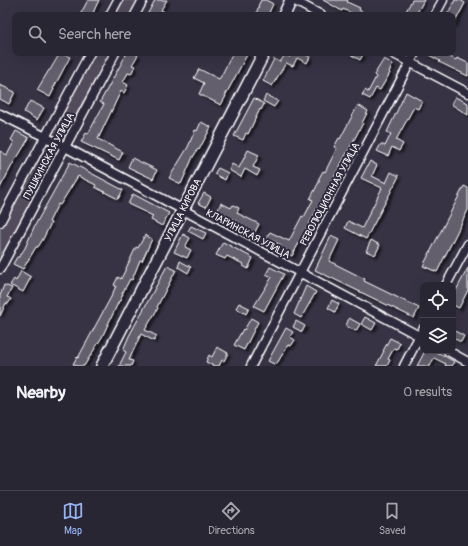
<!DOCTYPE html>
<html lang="en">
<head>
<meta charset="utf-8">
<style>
	:root { --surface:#292634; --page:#353240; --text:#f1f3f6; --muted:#a5a5ac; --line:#45434f; --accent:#95b2f1 }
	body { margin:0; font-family:Pangolin,sans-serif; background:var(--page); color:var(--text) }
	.controls { position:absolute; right:12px; bottom:12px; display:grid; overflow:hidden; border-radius:8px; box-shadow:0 4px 16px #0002 }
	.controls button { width:36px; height:36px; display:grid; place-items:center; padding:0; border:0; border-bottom:1px solid var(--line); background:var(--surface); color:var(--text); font:20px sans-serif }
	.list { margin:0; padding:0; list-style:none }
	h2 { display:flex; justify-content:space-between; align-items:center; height:52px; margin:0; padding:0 16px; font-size:17px }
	h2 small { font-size:13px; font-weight:400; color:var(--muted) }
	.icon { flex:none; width:22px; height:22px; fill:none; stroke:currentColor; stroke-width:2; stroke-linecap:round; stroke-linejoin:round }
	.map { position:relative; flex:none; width:468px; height:366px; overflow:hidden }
	.search { position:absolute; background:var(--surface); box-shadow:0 4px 16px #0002; left:12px; right:12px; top:12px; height:44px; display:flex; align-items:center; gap:10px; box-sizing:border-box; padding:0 14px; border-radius:8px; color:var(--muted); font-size:15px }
	.sheet { height:124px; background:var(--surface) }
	nav { display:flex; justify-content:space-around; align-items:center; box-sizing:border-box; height:56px; border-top:1px solid var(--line); background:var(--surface); font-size:11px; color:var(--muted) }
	nav a { display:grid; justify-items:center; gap:2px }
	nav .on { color:var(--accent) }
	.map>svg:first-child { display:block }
</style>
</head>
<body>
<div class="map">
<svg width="468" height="366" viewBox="0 0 468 366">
	<defs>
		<filter id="shadow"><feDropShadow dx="2.5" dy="2.5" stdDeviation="1" flood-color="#0009"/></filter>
	</defs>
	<rect width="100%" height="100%" fill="#373345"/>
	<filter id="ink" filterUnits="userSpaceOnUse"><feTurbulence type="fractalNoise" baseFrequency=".025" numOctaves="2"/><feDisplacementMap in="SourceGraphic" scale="8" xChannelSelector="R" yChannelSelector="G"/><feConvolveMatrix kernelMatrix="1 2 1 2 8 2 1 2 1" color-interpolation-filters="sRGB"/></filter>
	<g filter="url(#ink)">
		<!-- grass -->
		<g fill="#514c5c" stroke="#a8a6ae">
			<polygon points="123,0 138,0 130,15 115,15"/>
			<polygon points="94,53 110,53 62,140 50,134"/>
			<polygon points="46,142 60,148 0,260 0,228"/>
		</g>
		<!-- building -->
		<g fill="#635f6d" stroke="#fff" filter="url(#shadow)">
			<polygon points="88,0 99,0 92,15 80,15"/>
			<polygon points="155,0 167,0 161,10 170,15 147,15"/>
			<polygon points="261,0 266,0 273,4 268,15 255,15 259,7 258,6"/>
			<polygon points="323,0 348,0 347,2 360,8 359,10 369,15 355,15 343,9 342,11"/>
			<polygon points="412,0 424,0 416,15 404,15"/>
			<polygon points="455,0 460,0 465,3 453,26 453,15 447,15"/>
			<polygon points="60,53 70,57 53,89 54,89 50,97 37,90 49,70 50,70"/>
			<polygon points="127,53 134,53 138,55 132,65 135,66 131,74 128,73 123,82 128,85 124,93 121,91 98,139 123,152 119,160 81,142 86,133 88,134 104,104 100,102"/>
			<polygon points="233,53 248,53 225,96 226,96 221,105 199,94 204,83 194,78 199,69 219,79 220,78"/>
			<polygon points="288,53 303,53 310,57 307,63 297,58 293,66 286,63 272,86 263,81 274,59 280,62 285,55 290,57 291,55"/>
			<polygon points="348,53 364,53 360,60"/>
			<polygon points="425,53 442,53 456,60 457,58 468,63 468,76 439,62 440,61"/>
			<polygon points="384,59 393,64 389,72 390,73 380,90 376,88 370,99 362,95 365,90 368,92 376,77 374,75"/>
			<polygon points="0,85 15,92 9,104 0,99"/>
			<polygon points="406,92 422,101 418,109 414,107 396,140 403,144 399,151 392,147 388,156 377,151 381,144 385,146 391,134 387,132"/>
			<polygon points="266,95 278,101 274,107 263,101"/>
			<polygon points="455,97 468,103 468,115 451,104"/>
			<polygon points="254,98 264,104 261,110 260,109 248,134 246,133 243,140 234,136"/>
			<polygon points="30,101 44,108 37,120 24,112"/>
			<polygon points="358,105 368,111 362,123 363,123 292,256 279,249 281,245 266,238 270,232 289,241 302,216 304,217 313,200 310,199 320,180 318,180 323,171 325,172 337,148 334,147 339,138 340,139"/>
			<polygon points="201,122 211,127 199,150 198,149 193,157 181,184 169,178 188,147 195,130 197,131"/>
			<polygon points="16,131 29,138 17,158 16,158 0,188 0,151 7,155 14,142 11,140"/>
			<polygon points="248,150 259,155 253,167 260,170 257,176 245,169 241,177 229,170 232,164 239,168"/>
			<polygon points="132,158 157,170 153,179 128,167"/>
			<polygon points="370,161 377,165 372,176 386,183 391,172 399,176 366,239 345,228 348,221 362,228 382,188 361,178"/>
			<polygon points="70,162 123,190 118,199 95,187 96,185 78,176 60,205 58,204 49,222 51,223 43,239 38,247 36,247 23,269 13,264 17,257 19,257 25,248 34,227"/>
			<polygon points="218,168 228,173 225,180 214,174"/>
			<polygon points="464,186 468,188 468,210 437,272 423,266"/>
			<polygon points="204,193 211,197 206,207 198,203"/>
			<polygon points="133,194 169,213 162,226 151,220 153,216 128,204"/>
			<polygon points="221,203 231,208 233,205 239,208 237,213 259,224 254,234 235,223 236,221 217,212"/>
			<polygon points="191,226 206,233 203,239 188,231"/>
			<polygon points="183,234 190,238 185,247 191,250 187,258 174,252"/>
			<polygon points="145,235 152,239 142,261 140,260 132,280 130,279 122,294 123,294 120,301 119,301 102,337 84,366 77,366 73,364 77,357 78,358 111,297 116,286 114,285 118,277 121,279 136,247 138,248"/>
			<polygon points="331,236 339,240 329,261 365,279 364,281 419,308 414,318 315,270"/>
			<polygon points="371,240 380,245 375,255 366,251"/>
			<polygon points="223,242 253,258 248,269 242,265 243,264 227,256 225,259 216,255"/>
			<polygon points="180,261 191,267 188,273 178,267"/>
			<polygon points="167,266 176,270 157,307 158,308 145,330 157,336 154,341 141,334 129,360 133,361 131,366 119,366 126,352 123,350 129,336"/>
			<polygon points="270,267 284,274 264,311 254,306 272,277 266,274"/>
			<polygon points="468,268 468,290 459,308 453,305 453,296"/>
			<polygon points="21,271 31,277 23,292 10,285 14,279 16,281"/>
			<polygon points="4,285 12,288 7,297 11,299 8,304 6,303 0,316 0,296"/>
			<polygon points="306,286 316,292 301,318 294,314"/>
			<polygon points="332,300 339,304 335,312 328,308"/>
			<polygon points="239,303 249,308 246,314 236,308"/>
			<polygon points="365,317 376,323 372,330 361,324"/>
			<polygon points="251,318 258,322 244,350 234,345 243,329 244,330"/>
			<polygon points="349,318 360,324 356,331 346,326"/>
			<polygon points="296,321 305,326 302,332 293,327"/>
			<polygon points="286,328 293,332 290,337 295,340 291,346 288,345 276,365 268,361"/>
			<polygon points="453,330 464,336 461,342 453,338"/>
			<polygon points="390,338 400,343 397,349 394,348 388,359 390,360 387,366 376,366 384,351 383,351"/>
			<polygon points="217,347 228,353 224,361 222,360 219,366 214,366 206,362 209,355 212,357"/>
			<polygon points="425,351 433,351 439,354 439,353 455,362 452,366 445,366 446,364 434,358 430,366 417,366"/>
		</g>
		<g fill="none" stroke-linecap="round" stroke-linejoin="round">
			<!-- street casing -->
			<g stroke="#fff" stroke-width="11">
				<g id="street">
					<polyline points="293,0 321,15"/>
					<polyline points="110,15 118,0"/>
					<polyline points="135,15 143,0"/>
					<polyline points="435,15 443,0"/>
					<polyline points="392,53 468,93"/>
					<polyline points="0,114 65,147 423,338"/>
					<polyline points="0,222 90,53"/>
					<polyline points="0,269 115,53"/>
					<polyline points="446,285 468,244"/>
					<polyline points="448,351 468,362"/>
					<polyline points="251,366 415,53"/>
					<polyline points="404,366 423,329"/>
				</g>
			</g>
			<!-- secondary casing -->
			<g stroke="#fff" stroke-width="14">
				<g id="secondary">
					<polyline points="284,15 291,0"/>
					<polyline points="102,366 264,53"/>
				</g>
			</g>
			<!-- street -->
			<use href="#street" stroke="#2f2a3d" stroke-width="8"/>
			<!-- secondary -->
			<use href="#secondary" stroke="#2f2a3d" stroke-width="11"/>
		</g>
	</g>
	<g text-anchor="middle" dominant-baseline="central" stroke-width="4" stroke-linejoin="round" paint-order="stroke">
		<!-- street labels -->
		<g font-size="10" fill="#fff" stroke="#2f2a3d">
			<text transform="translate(49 156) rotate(-62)">ПУШКИНСКАЯ УЛИЦА</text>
			<text transform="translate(330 194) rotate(-62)">РЕВОЛЮЦИОННАЯ УЛИЦА</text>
			<text transform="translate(183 210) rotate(-63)">УЛИЦА КИРОВА</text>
			<text transform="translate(248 234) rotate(28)">КЛАРИНСКАЯ УЛИЦА</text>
		</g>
	</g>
</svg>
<div class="controls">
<button><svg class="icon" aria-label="locate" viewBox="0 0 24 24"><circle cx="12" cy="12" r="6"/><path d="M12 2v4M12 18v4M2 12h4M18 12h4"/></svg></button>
<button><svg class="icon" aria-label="layers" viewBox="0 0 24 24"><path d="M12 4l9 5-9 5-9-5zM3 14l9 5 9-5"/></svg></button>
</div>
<div class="search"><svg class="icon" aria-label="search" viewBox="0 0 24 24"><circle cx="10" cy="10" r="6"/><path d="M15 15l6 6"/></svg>Search here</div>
</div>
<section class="sheet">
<h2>Nearby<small>0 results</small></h2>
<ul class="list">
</ul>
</section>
<nav>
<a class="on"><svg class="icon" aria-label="map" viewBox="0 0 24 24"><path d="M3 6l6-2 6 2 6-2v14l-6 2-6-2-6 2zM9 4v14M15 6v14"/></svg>Map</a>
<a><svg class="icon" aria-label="directions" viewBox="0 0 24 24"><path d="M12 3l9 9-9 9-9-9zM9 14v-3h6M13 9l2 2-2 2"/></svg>Directions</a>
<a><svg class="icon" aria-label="saved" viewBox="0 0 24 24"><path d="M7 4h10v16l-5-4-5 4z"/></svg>Saved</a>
</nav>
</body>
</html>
